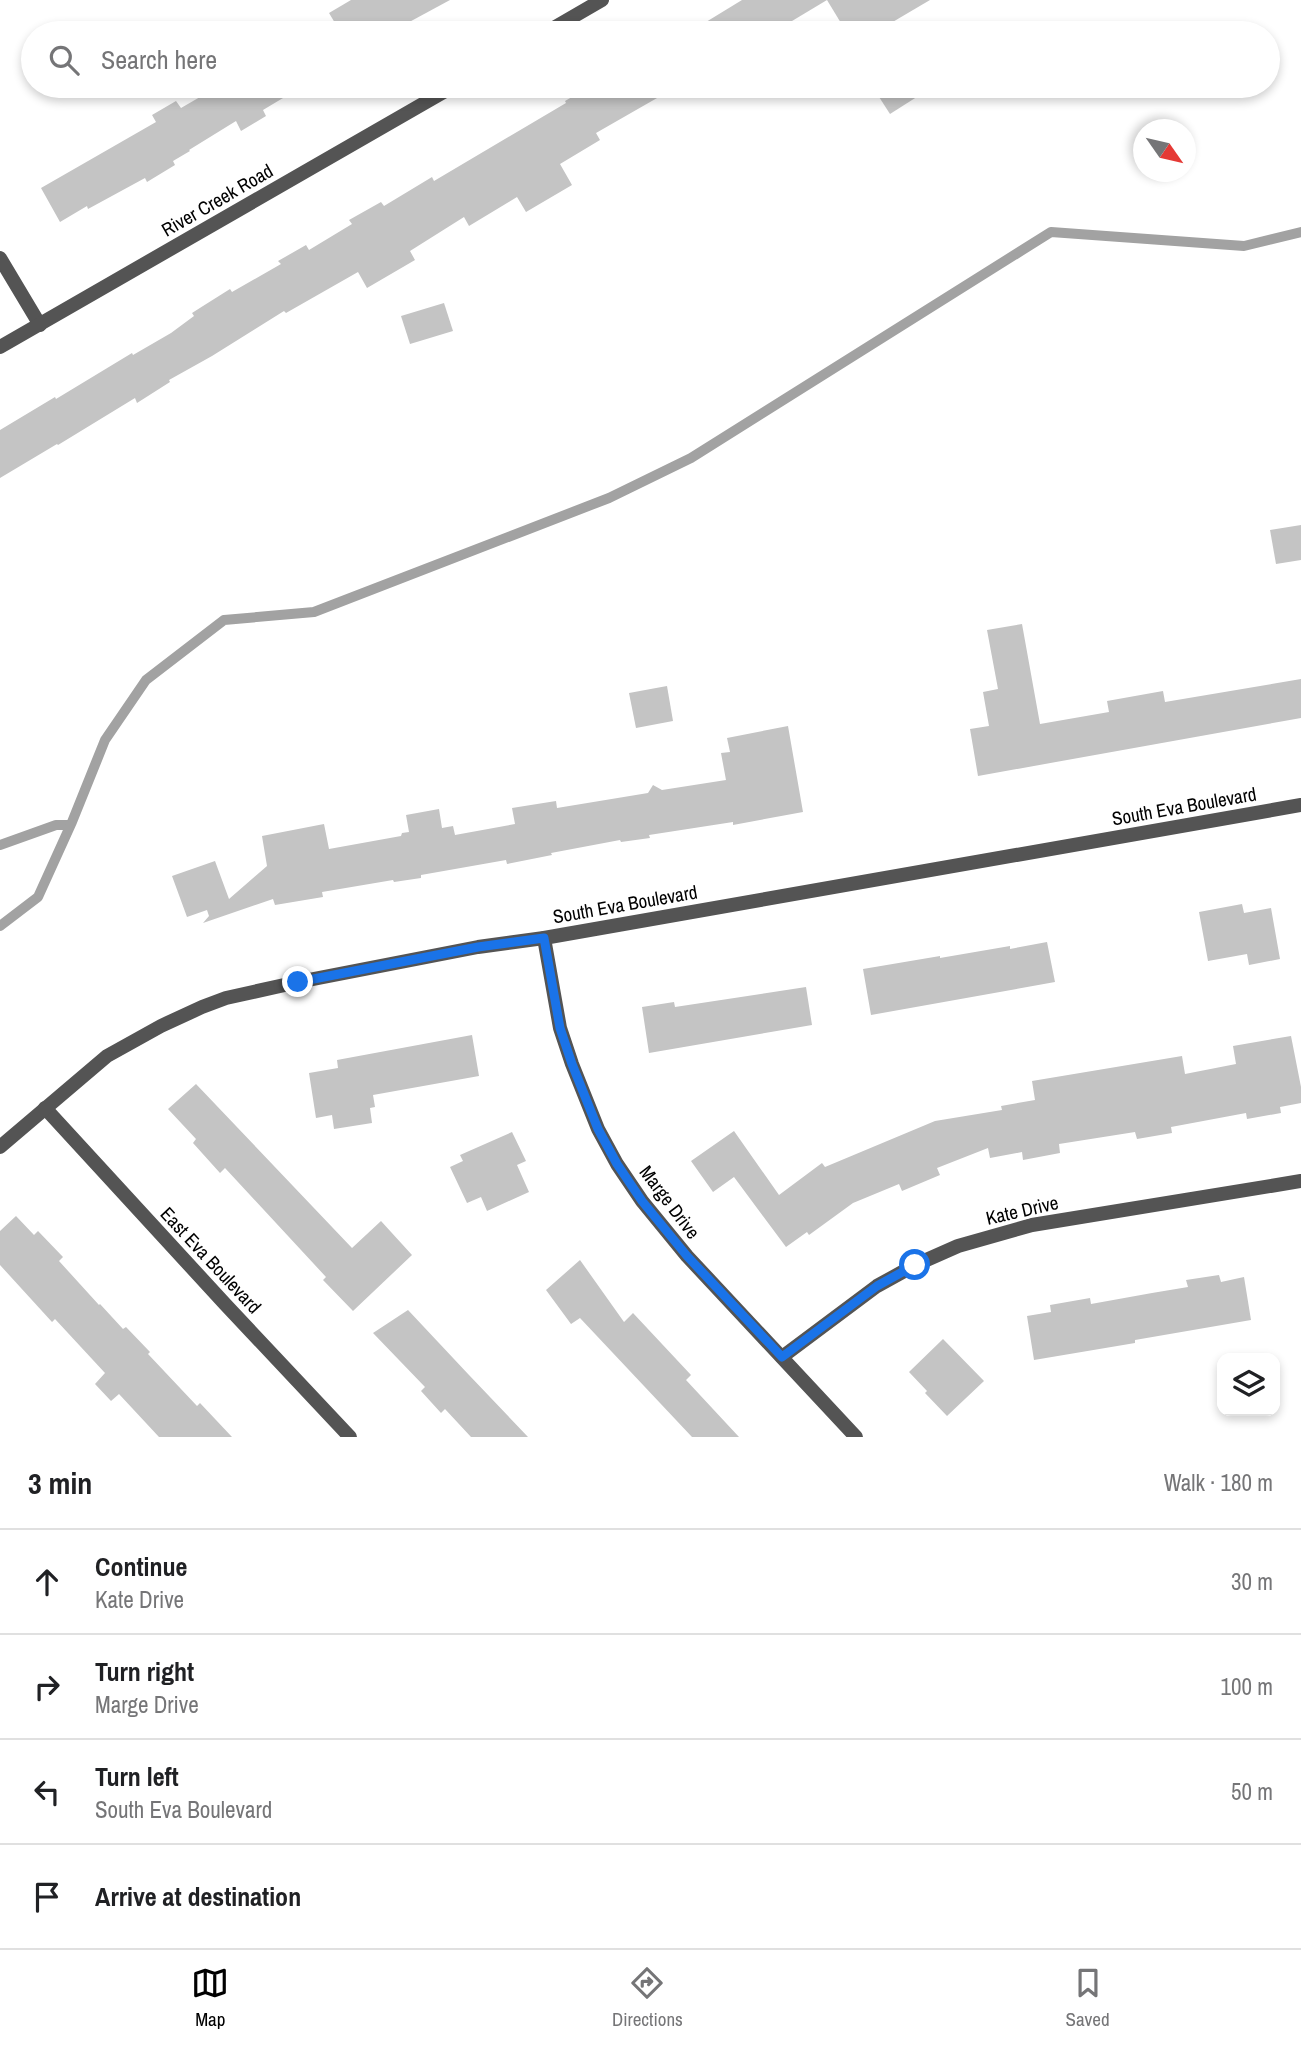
<!DOCTYPE html>
<html lang="en">
<head>
<meta charset="utf-8">
<style>
	:root { --surface:#fff; --page:#f2f2f2; --text:#202124; --muted:#757577; --line:#e0e0e0; --accent:#000 }
	body { margin:0; font-family:"Archivo Narrow",sans-serif; background:var(--page); color:var(--text) }
	.controls { position:absolute; right:21px; bottom:21px; display:grid; overflow:hidden; border-radius:14px; box-shadow:0 4px 10px #0003 }
	.controls button { width:63px; height:63px; display:grid; place-items:center; padding:0; border:0; border-bottom:2px solid var(--line); background:var(--surface); color:var(--text); font:35px sans-serif }
	.compass { position:absolute; left:1133px; top:119px; width:63px; height:63px; border-radius:50%; background:var(--surface); box-shadow:0 4px 10px #0003; rotate:124deg }
	.stop { position:absolute; width:21px; height:21px; margin:-16px; border:5px solid #1a73e8; border-radius:50%; background:#fff }
	.stop.end { background:#1a73e8; border-color:#fff; box-shadow:0 2px 7px #0008 }
	.list { margin:0; padding:0; list-style:none }
	h2 { display:flex; justify-content:space-between; align-items:center; height:91px; margin:0; padding:0 28px; font-size:30px }
	h2 small { font-size:23px; font-weight:400; color:var(--muted) }
	.list li { display:grid; grid-template-columns:46px 1fr auto; gap:21px; align-items:center; box-sizing:border-box; height:105px; padding:0 28px; border-top:2px solid var(--line) }
	.list b { display:block; font-size:26px; white-space:nowrap }
	.list p { margin:0; font-size:23px; white-space:nowrap; color:var(--muted) }
	.list em { font-size:23px; font-style:normal; color:var(--muted) }
	.icon { flex:none; width:38px; height:38px; fill:none; stroke:currentColor; stroke-width:2; stroke-linecap:round; stroke-linejoin:round }
	.map { position:relative; flex:none; width:1301px; height:1437px; overflow:hidden }
	.search { position:absolute; background:var(--surface); box-shadow:0 4px 10px #0003; left:21px; right:21px; top:21px; height:77px; display:flex; align-items:center; gap:18px; box-sizing:border-box; padding:0 24px; border-radius:38px; color:var(--muted); font-size:26px }
	.sheet { height:511px; background:var(--surface) }
	nav { display:flex; justify-content:space-around; align-items:center; box-sizing:border-box; height:98px; border-top:2px solid var(--line); background:var(--surface); font-size:19px; color:var(--muted) }
	nav a { display:grid; justify-items:center; gap:4px }
	nav .on { color:var(--accent) }
	.map>svg:first-child { display:block }
</style>
</head>
<body>
<div class="map">
<svg width="1301" height="1437" viewBox="0 0 1301 1437">
	<rect width="100%" height="100%" fill="#fff"/>
	<g fill="none" stroke-linecap="round" stroke-linejoin="round">
		<!-- stream -->
		<g stroke="#a2a2a2" stroke-width="10">
			<polyline points="0,845 56,825 70,825"/>
			<polyline points="0,926 38,897 72,822 105,740 146,680 224,620 314,612 609,498 691,458 1051,232 1244,246 1301,232"/>
		</g>
	</g>
	<!-- building -->
	<g fill="#c4c4c4">
		<polygon points="351,0 450,0 389,33 341,33 329,13"/>
		<polygon points="742,0 827,0 772,33 688,33"/>
		<polygon points="827,0 930,0 874,33 847,33"/>
		<polygon points="219,86 303,86 263,110 266,116 241,131 236,121 189,150 190,151 173,161 175,165 147,182 145,178 88,209 87,206 60,222 41,188 156,122 152,115 176,101 181,108"/>
		<polygon points="591,86 678,86 596,133 600,140 560,164 572,185 526,212 517,197 469,226 464,217 410,251 415,260 367,288 358,272 286,313 284,311 212,356 169,380 170,382 137,403 135,398 58,445 57,444 0,478 0,430 55,397 56,399 132,353 133,355 171,333 194,316 192,313 203,306 230,289 232,292 281,264 278,261 306,245 309,250 352,224 349,220 381,202 384,206 432,177 434,181 566,103 565,101"/>
		<polygon points="872,86 934,86 890,114"/>
		<polygon points="444,303 453,331 410,344 401,316"/>
		<polygon points="1301,525 1301,560 1276,564 1270,530"/>
		<polygon points="1022,624 1040,724 1109,712 1107,701 1163,691 1165,702 1301,679 1301,718 978,776 970,729 989,726 983,692 998,689 987,630"/>
		<polygon points="667,686 673,721 636,728 629,693"/>
		<polygon points="788,726 803,812 733,825 733,822 649,835 650,838 621,842 620,840 551,853 552,855 507,864 506,860 421,875 421,878 394,882 393,880 322,892 323,897 275,905 273,899 203,923 209,916 207,910 187,917 172,876 215,861 229,899 267,866 262,836 324,824 329,849 401,836 402,833 409,832 406,815 439,809 442,828 453,826 455,835 515,824 512,808 556,801 557,808 648,793 653,785 662,790 726,780 721,753 730,752 727,738"/>
		<polygon points="1242,904 1244,913 1271,908 1280,959 1249,965 1247,954 1208,961 1199,912"/>
		<polygon points="1047,942 1055,982 871,1015 863,969 940,956 940,958 1010,946 1010,949"/>
		<polygon points="806,987 812,1025 649,1053 642,1007 674,1002 675,1007"/>
		<polygon points="472,1035 479,1076 373,1095 375,1107 370,1108 372,1123 334,1129 332,1115 316,1118 309,1073 338,1068 337,1060"/>
		<polygon points="1291,1036 1301,1087 1301,1103 1280,1107 1281,1113 1247,1119 1246,1113 1171,1127 1172,1133 1137,1139 1135,1132 1059,1144 1060,1153 1023,1160 1022,1152 990,1158 988,1148 937,1168 940,1175 902,1191 899,1184 853,1203 809,1235 807,1232 786,1247 734,1177 713,1192 691,1161 734,1131 779,1195 822,1163 825,1167 935,1121 1002,1110 1001,1106 1035,1100 1032,1081 1182,1056 1185,1074 1236,1064 1233,1046"/>
		<polygon points="196,1084 352,1248 381,1221 412,1255 353,1311 323,1280 326,1277 225,1168 220,1173 193,1143 196,1139 168,1109"/>
		<polygon points="512,1132 526,1161 517,1165 529,1192 487,1211 481,1197 467,1203 450,1167 463,1161 460,1155"/>
		<polygon points="16,1216 34,1235 38,1231 63,1257 59,1261 99,1305 100,1304 123,1329 126,1327 150,1352 148,1354 197,1406 200,1403 232,1437 159,1437 119,1394 111,1401 95,1384 105,1373 55,1319 52,1322 0,1265 0,1231"/>
		<polygon points="580,1260 624,1322 633,1313 691,1375 686,1380 739,1437 692,1437 580,1318 571,1324 546,1290"/>
		<polygon points="1219,1275 1221,1282 1244,1277 1251,1320 1135,1340 1135,1343 1034,1360 1027,1316 1051,1312 1050,1305 1090,1298 1091,1304 1152,1293 1188,1287 1186,1280"/>
		<polygon points="408,1310 469,1375 528,1437 471,1437 445,1409 441,1413 421,1391 425,1387 373,1333"/>
		<polygon points="943,1339 984,1381 947,1416 925,1393 927,1391 909,1372"/>
	</g>
	<g fill="none" stroke-linecap="round" stroke-linejoin="round">
		<!-- street -->
		<g stroke="#545454" stroke-width="14">
			<polyline points="545,33 602,0"/>
			<polyline points="0,258 40,325"/>
			<polyline points="0,347 454,86"/>
			<polyline points="544,938 560,1028 572,1064 598,1129 617,1164 642,1201 687,1256 856,1437"/>
			<polyline points="45,1108 225,1304 350,1437"/>
			<polyline points="0,1147 107,1056 161,1026 202,1007 226,998 298,982 478,947 544,938 1301,805"/>
			<polyline points="782,1357 877,1286 915,1265 958,1246 1032,1225 1301,1181"/>
		</g>
	</g>
	<g fill="none" stroke-linecap="round" stroke-linejoin="round">
		<!-- route -->
		<polyline stroke="#1a73e8" stroke-width="9" points="298,982 478,947 544,938 560,1028 572,1064 598,1129 617,1164 642,1201 687,1256 782,1357 877,1286 915,1265"/>
	</g>
	<g text-anchor="middle" dominant-baseline="central" stroke-width="5" stroke-linejoin="round" paint-order="stroke">
		<!-- street labels -->
		<g font-size="19" fill="#000" stroke="#fff">
			<text transform="translate(217 200) rotate(-30)">River Creek Road</text>
			<text transform="translate(1184 806) rotate(-10)">South Eva Boulevard</text>
			<text transform="translate(625 904) rotate(-10)">South Eva Boulevard</text>
			<text transform="translate(670 1202) rotate(53)">Marge Drive</text>
			<text transform="translate(1022 1210) rotate(-13)">Kate Drive</text>
			<text transform="translate(211 1260) rotate(47)">East Eva Boulevard</text>
		</g>
	</g>
</svg>
<div class="controls">
<button><svg class="icon" aria-label="layers" viewBox="0 0 24 24"><path d="M12 4l9 5-9 5-9-5zM3 14l9 5 9-5"/></svg></button>
</div>
<svg class="compass" viewBox="-18 -18 36 36"><path d="M0-13l5 13h-10z" fill="#e53935"/><path d="M0 13l5-13h-10z" fill="#757577"/></svg>
<div class="stop" style="left:915px;top:1265px"></div>
<div class="stop end" style="left:298px;top:982px"></div>
<div class="search"><svg class="icon" aria-label="search" viewBox="0 0 24 24"><circle cx="10" cy="10" r="6"/><path d="M15 15l6 6"/></svg>Search here</div>
</div>
<section class="sheet">
<h2>3 min<small>Walk · 180 m</small></h2>
<ul class="list">
<li><svg class="icon" aria-label="ahead" viewBox="0 0 24 24"><path d="M12 20V5M6 11l6-6 6 6"/></svg><div><b>Continue</b><p>Kate Drive</p></div><em>30 m</em></li>
<li><svg class="icon" aria-label="right" viewBox="0 0 24 24"><path d="M7 20v-9h11M14 6l5 5-5 5"/></svg><div><b>Turn right</b><p>Marge Drive</p></div><em>100 m</em></li>
<li><svg class="icon" aria-label="left" viewBox="0 0 24 24"><path d="M17 20v-9H6M10 6l-5 5 5 5"/></svg><div><b>Turn left</b><p>South Eva Boulevard</p></div><em>50 m</em></li>
<li><svg class="icon" aria-label="arrive" viewBox="0 0 24 24"><path d="M6 21V4h12l-3 4 3 4H6"/></svg><div><b>Arrive at destination</b></div></li>
</ul>
</section>
<nav>
<a class="on"><svg class="icon" aria-label="map" viewBox="0 0 24 24"><path d="M3 6l6-2 6 2 6-2v14l-6 2-6-2-6 2zM9 4v14M15 6v14"/></svg>Map</a>
<a><svg class="icon" aria-label="directions" viewBox="0 0 24 24"><path d="M12 3l9 9-9 9-9-9zM9 14v-3h6M13 9l2 2-2 2"/></svg>Directions</a>
<a><svg class="icon" aria-label="saved" viewBox="0 0 24 24"><path d="M7 4h10v16l-5-4-5 4z"/></svg>Saved</a>
</nav>
</body>
</html>
